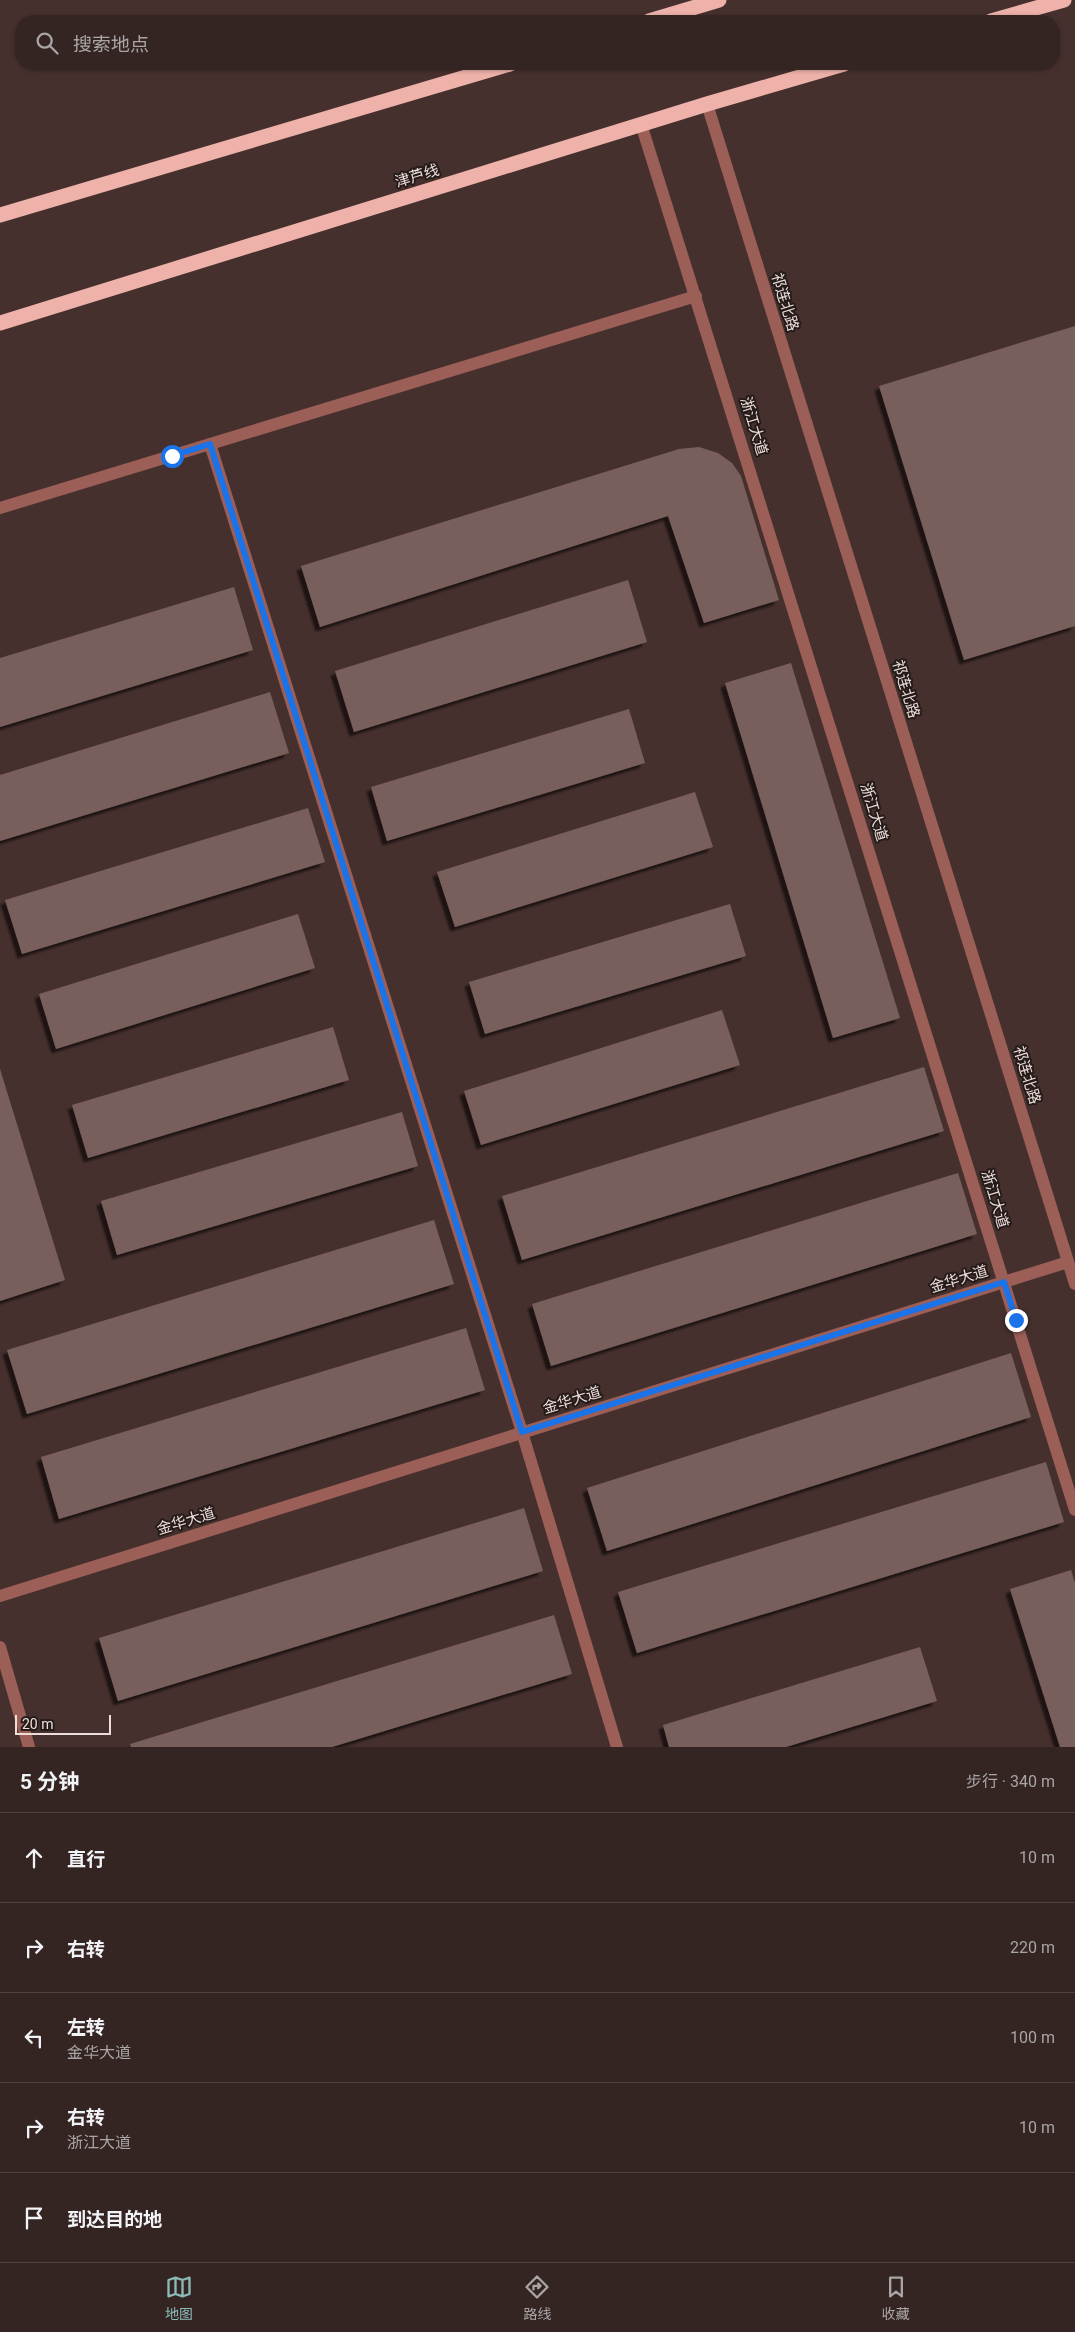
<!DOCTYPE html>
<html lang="zh">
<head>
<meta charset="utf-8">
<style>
	:root { --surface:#342422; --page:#3f302f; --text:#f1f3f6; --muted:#a9a4a5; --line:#4e4140; --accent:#8bbbb9 }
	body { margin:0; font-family:Roboto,"Noto Sans SC",sans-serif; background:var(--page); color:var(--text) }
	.scale { position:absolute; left:15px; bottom:12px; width:96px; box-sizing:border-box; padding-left:5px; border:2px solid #eddedc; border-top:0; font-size:14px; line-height:18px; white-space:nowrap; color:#eddedc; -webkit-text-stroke:4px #251b19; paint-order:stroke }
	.stop { position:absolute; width:15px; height:15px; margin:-11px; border:4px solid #1a73e8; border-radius:50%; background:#fff }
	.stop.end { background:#1a73e8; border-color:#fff; box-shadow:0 1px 5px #0008 }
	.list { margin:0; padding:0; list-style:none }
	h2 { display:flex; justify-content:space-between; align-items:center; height:65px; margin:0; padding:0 20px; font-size:21px }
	h2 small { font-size:16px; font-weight:400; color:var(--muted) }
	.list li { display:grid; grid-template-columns:32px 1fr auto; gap:15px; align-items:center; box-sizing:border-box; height:90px; padding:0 20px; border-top:1px solid var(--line) }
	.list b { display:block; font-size:19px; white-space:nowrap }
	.list p { margin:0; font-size:16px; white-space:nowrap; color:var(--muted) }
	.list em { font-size:16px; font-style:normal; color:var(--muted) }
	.icon { flex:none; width:28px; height:28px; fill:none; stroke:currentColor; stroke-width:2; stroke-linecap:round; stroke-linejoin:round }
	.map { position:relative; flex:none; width:1075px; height:1747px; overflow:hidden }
	.search { position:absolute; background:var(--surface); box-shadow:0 1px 4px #0004; left:15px; right:15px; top:15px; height:55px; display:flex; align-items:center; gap:12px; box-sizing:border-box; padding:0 18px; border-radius:20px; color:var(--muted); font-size:19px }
	.sheet { height:515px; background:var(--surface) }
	nav { display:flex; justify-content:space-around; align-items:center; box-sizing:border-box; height:70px; border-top:1px solid var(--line); background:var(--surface); font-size:14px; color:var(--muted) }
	nav a { display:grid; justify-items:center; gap:2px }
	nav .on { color:var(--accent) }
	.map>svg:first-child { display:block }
</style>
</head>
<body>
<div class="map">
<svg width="1075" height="1747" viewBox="0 0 1075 1747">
	<defs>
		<filter id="shadow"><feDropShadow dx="-4.5" dy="4.5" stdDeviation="1" flood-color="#0009"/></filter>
	</defs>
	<rect width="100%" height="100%" fill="#46302d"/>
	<!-- building -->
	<g fill="#785f5c" filter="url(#shadow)">
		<polygon points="1075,326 1075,626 964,660 879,386"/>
		<polygon points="699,447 718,453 732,463 741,476 779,600 704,623 668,516 320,627 301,566 679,449"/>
		<polygon points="628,580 647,642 354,732 335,671"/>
		<polygon points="234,587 253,650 0,727 0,658"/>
		<polygon points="791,663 900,1018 833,1038 725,683"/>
		<polygon points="270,692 289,753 0,841 0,775"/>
		<polygon points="629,709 645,763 387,841 371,787"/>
		<polygon points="695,792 713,847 455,927 437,872"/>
		<polygon points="308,808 325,862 22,954 5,900"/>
		<polygon points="730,904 746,956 485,1034 469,982"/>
		<polygon points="298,914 315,968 56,1049 39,994"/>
		<polygon points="722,1010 740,1065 481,1145 464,1091"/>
		<polygon points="333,1027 349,1080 88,1158 72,1105"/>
		<polygon points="924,1067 944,1131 522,1260 502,1196"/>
		<polygon points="0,1069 65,1280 0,1301"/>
		<polygon points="402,1112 418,1166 117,1255 101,1201"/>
		<polygon points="958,1173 977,1234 551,1366 532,1304"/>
		<polygon points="434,1220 454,1284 27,1414 7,1350"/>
		<polygon points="466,1328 485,1390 59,1519 41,1457"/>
		<polygon points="1011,1353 1031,1417 607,1551 587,1488"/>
		<polygon points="1046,1462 1064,1522 637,1653 618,1592"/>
		<polygon points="524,1508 543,1571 118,1701 99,1638"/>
		<polygon points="1071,1570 1075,1583 1075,1747 1060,1747 1010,1589"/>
		<polygon points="554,1615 572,1674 332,1747 131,1747 130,1744"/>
		<polygon points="920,1647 937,1701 786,1747 669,1747 663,1725"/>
	</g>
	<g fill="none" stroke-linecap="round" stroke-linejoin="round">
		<!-- minor -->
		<g stroke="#9c5f58" stroke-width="12">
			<polyline points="707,104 1075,1284"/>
			<polyline points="641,124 1075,1510"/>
			<polyline points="210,444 522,1432 617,1747"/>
			<polyline points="0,508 696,296"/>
			<polyline points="0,1596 1068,1262"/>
			<polyline points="0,1647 29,1747"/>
		</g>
		<!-- highway -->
		<g stroke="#eeb2aa" stroke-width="15">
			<polyline points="649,21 719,0"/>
			<polyline points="991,21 1064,0"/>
			<polyline points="0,215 510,64"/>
			<polyline points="0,323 707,104 844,64"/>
		</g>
	</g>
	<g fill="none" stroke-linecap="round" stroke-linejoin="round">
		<!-- route -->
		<polyline stroke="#1a73e8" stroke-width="6" points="172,456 210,444 522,1432 1004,1282 1016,1320"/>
	</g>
	<g text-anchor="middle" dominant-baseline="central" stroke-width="4" stroke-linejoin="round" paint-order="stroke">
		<!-- street labels -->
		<g font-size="15" fill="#eddedc" stroke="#251b19">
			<text transform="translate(417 176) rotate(-17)">津芦线</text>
			<text transform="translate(785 302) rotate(73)">祁连北路</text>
			<text transform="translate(754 426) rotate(73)">浙江大道</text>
			<text transform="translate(906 689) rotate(73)">祁连北路</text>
			<text transform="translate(874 812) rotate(73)">浙江大道</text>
			<text transform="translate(1027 1075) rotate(73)">祁连北路</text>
			<text transform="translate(995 1199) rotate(73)">浙江大道</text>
			<text transform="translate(959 1279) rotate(-17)">金华大道</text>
			<text transform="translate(572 1400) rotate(-17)">金华大道</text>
			<text transform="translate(186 1521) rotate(-17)">金华大道</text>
		</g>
	</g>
</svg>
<div class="scale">20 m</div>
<div class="stop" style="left:172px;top:456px"></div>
<div class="stop end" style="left:1016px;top:1320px"></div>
<div class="search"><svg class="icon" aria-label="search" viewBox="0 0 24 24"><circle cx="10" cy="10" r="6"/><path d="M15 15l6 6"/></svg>搜索地点</div>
</div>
<section class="sheet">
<h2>5 分钟<small>步行 · 340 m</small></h2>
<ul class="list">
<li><svg class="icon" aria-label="ahead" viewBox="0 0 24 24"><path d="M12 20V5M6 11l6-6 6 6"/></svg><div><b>直行</b></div><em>10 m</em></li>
<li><svg class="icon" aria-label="right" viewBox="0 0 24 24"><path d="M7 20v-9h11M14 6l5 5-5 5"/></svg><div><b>右转</b></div><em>220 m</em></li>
<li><svg class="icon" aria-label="left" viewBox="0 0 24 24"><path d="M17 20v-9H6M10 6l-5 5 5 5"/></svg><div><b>左转</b><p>金华大道</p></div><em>100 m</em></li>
<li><svg class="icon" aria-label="right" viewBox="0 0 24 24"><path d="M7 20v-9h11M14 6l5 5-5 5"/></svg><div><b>右转</b><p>浙江大道</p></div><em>10 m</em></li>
<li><svg class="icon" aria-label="arrive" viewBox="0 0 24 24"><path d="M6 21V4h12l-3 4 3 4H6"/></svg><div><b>到达目的地</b></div></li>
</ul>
</section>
<nav>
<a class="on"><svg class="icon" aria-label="map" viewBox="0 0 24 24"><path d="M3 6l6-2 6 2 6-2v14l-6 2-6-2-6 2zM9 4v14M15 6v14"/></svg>地图</a>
<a><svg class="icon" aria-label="directions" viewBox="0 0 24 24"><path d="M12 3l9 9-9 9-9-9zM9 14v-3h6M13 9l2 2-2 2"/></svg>路线</a>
<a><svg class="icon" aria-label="saved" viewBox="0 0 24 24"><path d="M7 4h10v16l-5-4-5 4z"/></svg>收藏</a>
</nav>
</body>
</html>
